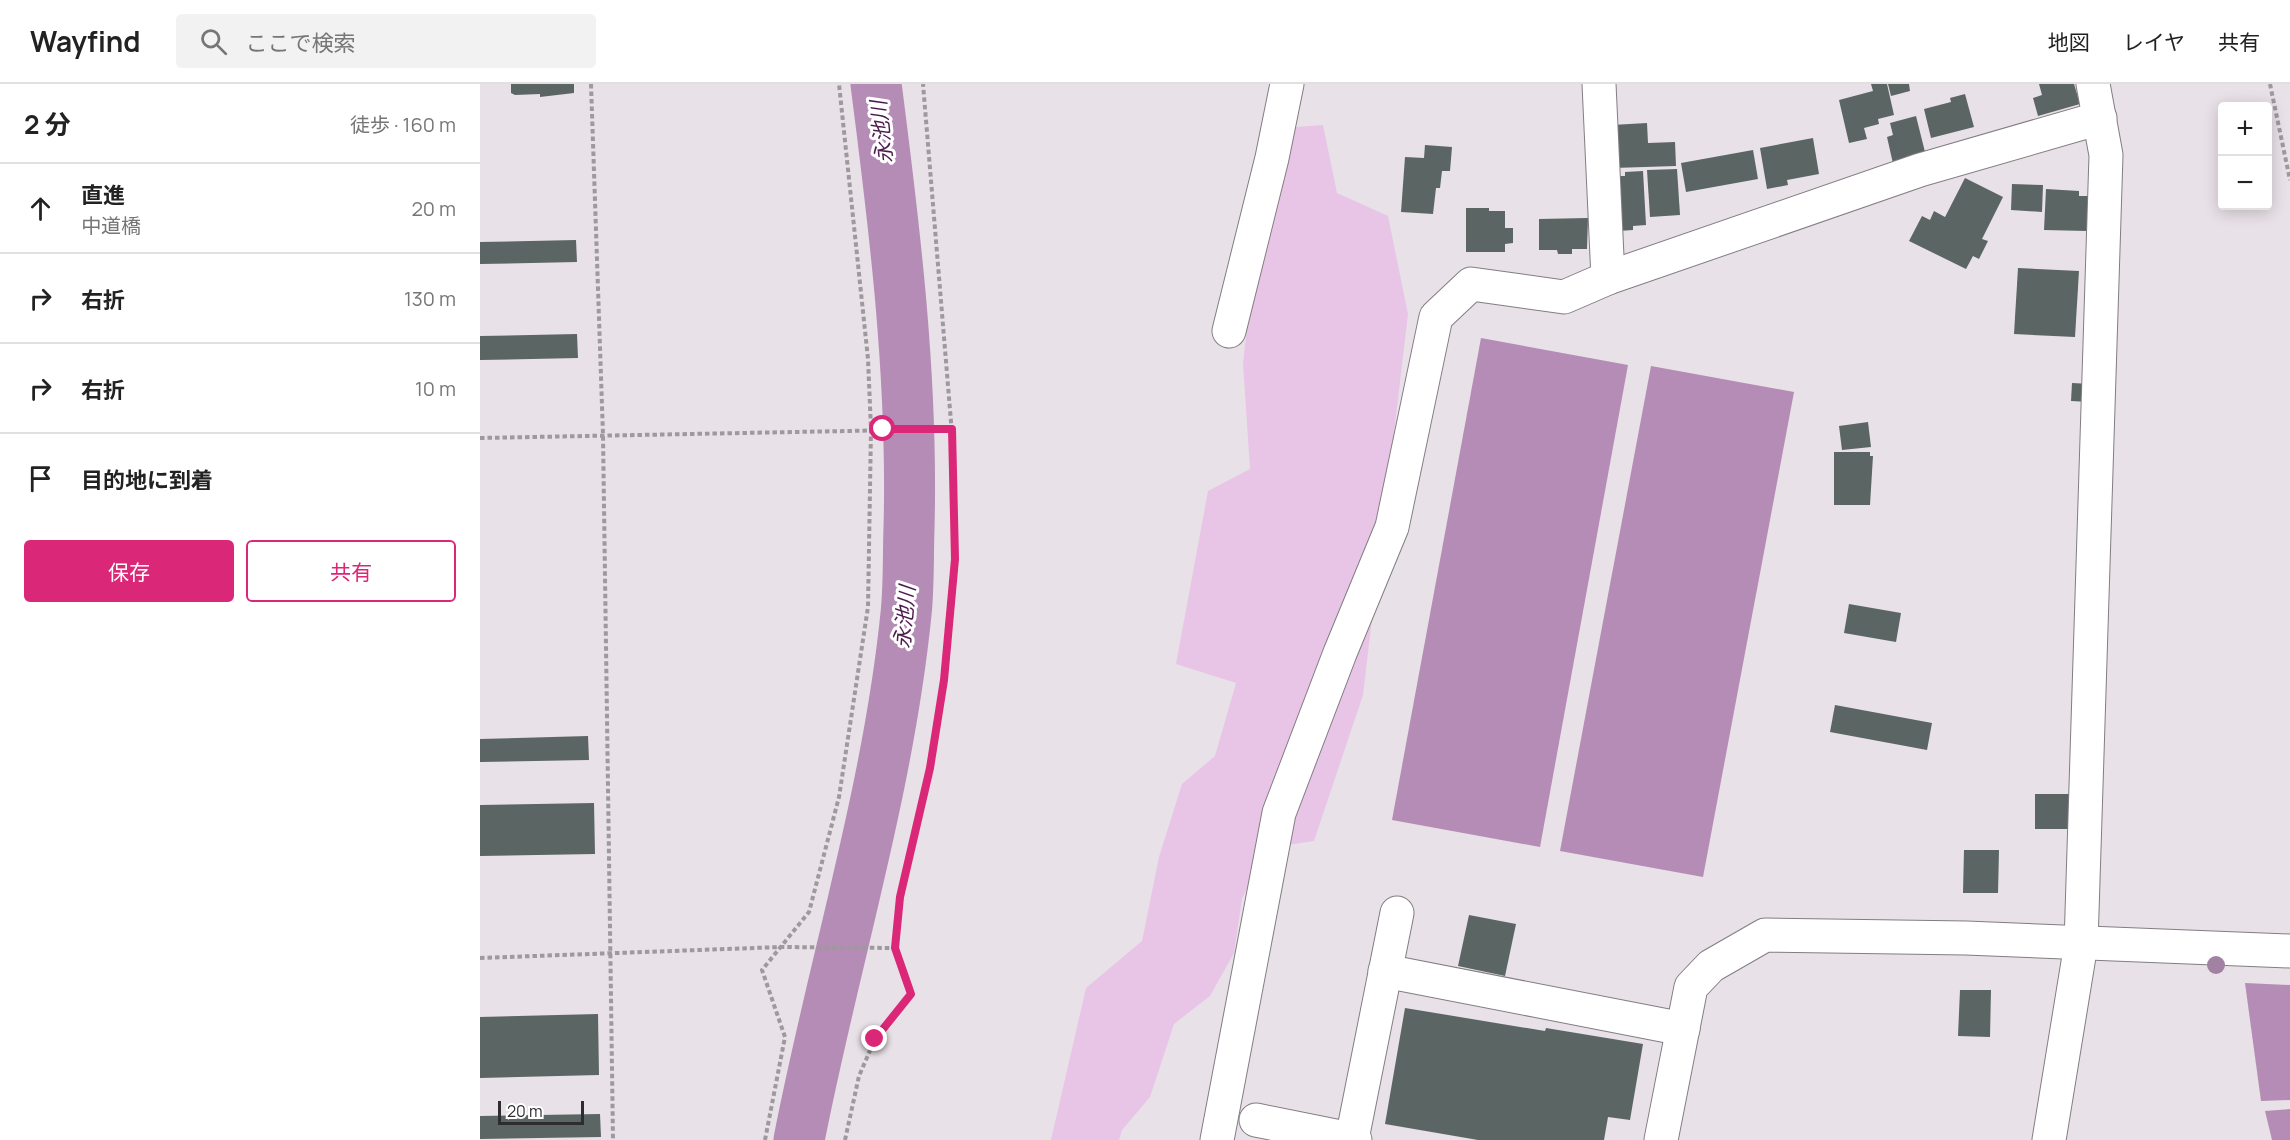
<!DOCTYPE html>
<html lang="ja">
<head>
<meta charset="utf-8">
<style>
	:root { --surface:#fff; --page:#f2f2f2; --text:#222; --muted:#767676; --line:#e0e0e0; --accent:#db2777 }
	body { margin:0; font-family:Manrope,"Noto Sans JP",sans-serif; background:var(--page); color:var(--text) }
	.controls { position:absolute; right:18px; top:18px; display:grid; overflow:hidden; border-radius:6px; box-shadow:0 3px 15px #0003 }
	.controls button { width:54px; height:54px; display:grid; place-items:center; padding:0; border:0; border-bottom:2px solid var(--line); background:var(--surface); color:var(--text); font:30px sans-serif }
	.scale { position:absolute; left:18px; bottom:15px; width:86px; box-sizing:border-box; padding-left:6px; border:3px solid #2e2c2e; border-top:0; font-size:16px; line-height:21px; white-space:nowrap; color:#2e2c2e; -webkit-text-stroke:4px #fff; paint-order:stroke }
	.stop { position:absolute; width:18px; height:18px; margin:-14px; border:4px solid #db2777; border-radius:50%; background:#fff }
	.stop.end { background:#db2777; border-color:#fff; box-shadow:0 2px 6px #0008 }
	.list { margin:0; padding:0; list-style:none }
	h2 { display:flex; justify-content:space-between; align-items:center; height:78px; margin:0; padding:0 24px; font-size:26px }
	h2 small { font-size:20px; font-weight:400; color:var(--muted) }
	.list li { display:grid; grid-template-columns:39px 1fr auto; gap:18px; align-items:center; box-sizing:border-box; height:90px; padding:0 24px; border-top:2px solid var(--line) }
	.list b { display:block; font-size:22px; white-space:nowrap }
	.list p { margin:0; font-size:20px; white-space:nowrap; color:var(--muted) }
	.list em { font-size:20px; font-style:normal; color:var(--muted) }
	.actions { display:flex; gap:12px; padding:18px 24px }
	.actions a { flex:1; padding:14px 0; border:2px solid var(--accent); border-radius:6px; text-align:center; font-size:21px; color:var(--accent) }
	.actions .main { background:var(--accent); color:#fff }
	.icon { flex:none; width:33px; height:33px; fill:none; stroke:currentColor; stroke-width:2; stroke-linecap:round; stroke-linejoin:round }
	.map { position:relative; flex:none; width:1810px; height:1056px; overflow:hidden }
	header { display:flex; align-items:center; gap:36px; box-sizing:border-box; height:84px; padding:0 30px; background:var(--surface); border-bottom:2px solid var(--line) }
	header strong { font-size:28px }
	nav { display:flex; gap:33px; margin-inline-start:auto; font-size:21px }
	.search { width:420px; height:54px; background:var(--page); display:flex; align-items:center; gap:15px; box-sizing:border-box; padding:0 21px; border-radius:6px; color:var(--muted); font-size:22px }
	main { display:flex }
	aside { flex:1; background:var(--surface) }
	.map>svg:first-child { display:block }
</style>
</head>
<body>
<header>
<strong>Wayfind</strong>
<div class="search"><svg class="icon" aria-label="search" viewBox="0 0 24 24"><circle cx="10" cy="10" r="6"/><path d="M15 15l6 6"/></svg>ここで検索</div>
<nav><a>地図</a><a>レイヤ</a><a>共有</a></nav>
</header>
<main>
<aside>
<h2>2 分<small>徒歩 · 160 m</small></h2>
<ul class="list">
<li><svg class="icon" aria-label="ahead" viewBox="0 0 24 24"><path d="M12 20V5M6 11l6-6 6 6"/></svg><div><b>直進</b><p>中道橋</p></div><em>20 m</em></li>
<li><svg class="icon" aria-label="right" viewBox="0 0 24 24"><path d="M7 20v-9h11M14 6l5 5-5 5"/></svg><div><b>右折</b></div><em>130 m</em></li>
<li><svg class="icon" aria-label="right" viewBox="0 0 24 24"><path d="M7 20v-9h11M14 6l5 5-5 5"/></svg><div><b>右折</b></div><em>10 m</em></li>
<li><svg class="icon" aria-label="arrive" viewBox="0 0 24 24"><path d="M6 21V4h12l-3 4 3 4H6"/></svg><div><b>目的地に到着</b></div></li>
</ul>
<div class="actions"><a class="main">保存</a><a>共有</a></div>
</aside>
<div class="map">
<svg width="1810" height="1056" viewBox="0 0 1810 1056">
	<rect width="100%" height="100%" fill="#e8e1e7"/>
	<!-- green -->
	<polygon fill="#e8c5e7" points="843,41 857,109 908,132 928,230 883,611 834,757 786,764 762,815 754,869 730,912 694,940 670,1013 642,1046 639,1056 571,1056 606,904 662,857 679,773 702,700 735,672 756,599 696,580 728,407 770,385 763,279 790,45"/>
	<!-- water -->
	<g fill="#b58cb5">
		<polygon points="1001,254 1148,281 1060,763 912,736"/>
		<polygon points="1171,282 1314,308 1223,793 1080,767"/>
		<polygon points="1765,899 1810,901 1810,1016 1781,1017"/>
		<polygon points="1810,1025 1810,1056 1792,1056 1785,1027"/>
	</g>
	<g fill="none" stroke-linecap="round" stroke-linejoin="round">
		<!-- river -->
		<path stroke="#b58cb5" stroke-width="51" d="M319,1056C353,881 408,708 426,530C429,502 428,472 429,444C433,295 415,147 396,0"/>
	</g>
	<!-- building -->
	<g fill="#5b6564">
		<polygon points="31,0 94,0 94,9 60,13 60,10 35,11 31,9"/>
		<polygon points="1391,0 1407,0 1414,31 1398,35 1399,40 1384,44 1387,55 1369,59 1359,16 1393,7"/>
		<polygon points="1408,0 1429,0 1430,7 1411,12"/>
		<polygon points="1559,0 1594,0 1600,20 1558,32 1553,14 1562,11"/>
		<polygon points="1485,10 1494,43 1451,54 1444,25 1471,18 1470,14"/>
		<polygon points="1436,32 1447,76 1414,84 1407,53 1413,51 1410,39"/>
		<polygon points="1167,39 1168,59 1195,58 1196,82 1133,84 1132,41"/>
		<polygon points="1333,54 1339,90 1307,96 1308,101 1287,105 1280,64"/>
		<polygon points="945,61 972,63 970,87 962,87 960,104 956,104 953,130 921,128 925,73 944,74"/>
		<polygon points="1273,66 1278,95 1206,108 1201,79"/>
		<polygon points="1197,85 1200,131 1170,133 1167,86"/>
		<polygon points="1163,87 1166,141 1153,142 1153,146 1138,147 1138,92 1145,92 1145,88"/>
		<polygon points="1485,94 1523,113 1502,155 1508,157 1499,175 1493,172 1486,185 1429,157 1442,132 1450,136 1454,127 1465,133"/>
		<polygon points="1532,100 1563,101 1562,128 1531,126"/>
		<polygon points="1566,105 1599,107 1599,112 1609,112 1607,147 1564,146"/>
		<polygon points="986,124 1009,124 1009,127 1025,127 1025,144 1033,144 1033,159 1025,160 1025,168 986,168"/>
		<polygon points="1108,134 1107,165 1092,165 1092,170 1078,170 1077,166 1059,166 1059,135"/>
		<polygon points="96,156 97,178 0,180 0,158"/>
		<polygon points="1538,184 1599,187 1595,253 1534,250"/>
		<polygon points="97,250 98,274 0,276 0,252"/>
		<polygon points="1592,299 1611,300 1610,318 1591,317"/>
		<polygon points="1388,338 1391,363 1362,366 1359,342"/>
		<polygon points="1354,368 1390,368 1390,372 1393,372 1390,421 1354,421"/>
		<polygon points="1369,520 1421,529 1416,558 1364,549"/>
		<polygon points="1355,621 1452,639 1447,666 1350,648"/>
		<polygon points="108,652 109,676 0,678 0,655"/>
		<rect x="1555" y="710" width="34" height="35"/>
		<polygon points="114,719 115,770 0,772 0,721"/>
		<polygon points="1484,766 1519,766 1518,809 1483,809"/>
		<polygon points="989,831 1036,840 1025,892 978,882"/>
		<polygon points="1480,906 1511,906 1510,953 1478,952"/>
		<polygon points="925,924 1065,947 1066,944 1163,960 1150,1036 1128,1033 1124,1056 998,1056 905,1040"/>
		<polygon points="118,930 119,991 0,994 0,933"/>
		<polygon points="120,1030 121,1053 0,1055 0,1032"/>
	</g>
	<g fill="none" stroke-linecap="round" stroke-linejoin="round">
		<!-- minor casing -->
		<g stroke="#837d83" stroke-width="35">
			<g id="minor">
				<polyline points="1119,0 1128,194"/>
				<polyline points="749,247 792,74 807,0"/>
				<polyline points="905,887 1203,945"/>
				<polyline points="776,1036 875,1056"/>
				<polyline points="872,1055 917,829"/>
				<polyline points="737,1056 799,729 860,569 912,443 956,233 991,200 1084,213 1128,194 1440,86 1620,34"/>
				<polyline points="1181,1056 1211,903 1231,882 1285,851 1486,854 1810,867"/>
				<polyline points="1569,1056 1601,860 1626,71 1613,0"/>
			</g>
		</g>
		<!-- path -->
		<g stroke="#9e999d" stroke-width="4" stroke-dasharray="4.5 3" stroke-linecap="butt">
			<polyline points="111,0 123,351 133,1056"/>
			<polyline points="1790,0 1810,96"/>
			<polyline points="0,354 472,345"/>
			<polyline points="0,874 301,863 415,864"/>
			<polyline points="285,1056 305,953 282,886 329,828 359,713 388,523 391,345 388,275 359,0"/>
			<polyline points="365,1056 379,992 395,955 431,910 415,864 419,813 450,684 464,596 475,475 474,374 443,0"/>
		</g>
		<!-- minor -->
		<use href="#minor" stroke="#fff" stroke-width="33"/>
	</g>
	<!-- trees -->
	<circle fill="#a282a2" cx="1736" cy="881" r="9"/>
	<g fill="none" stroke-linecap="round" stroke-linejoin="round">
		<!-- route -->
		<polyline stroke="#db2777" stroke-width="8" points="395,955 431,910 415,864 420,813 450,684 464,596 475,475 472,345 403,345"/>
	</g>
	<g text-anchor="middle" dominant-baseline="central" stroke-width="6" stroke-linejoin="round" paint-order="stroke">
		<!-- water labels -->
		<g font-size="21" font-style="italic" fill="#4d1a4e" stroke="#fff">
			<text transform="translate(401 48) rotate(-96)">永池川</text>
			<text transform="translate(424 533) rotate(-85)">永池川</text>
		</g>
	</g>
</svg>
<div class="controls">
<button>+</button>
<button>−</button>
</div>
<div class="scale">20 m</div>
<div class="stop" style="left:403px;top:345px"></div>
<div class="stop end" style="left:395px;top:955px"></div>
</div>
</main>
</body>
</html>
